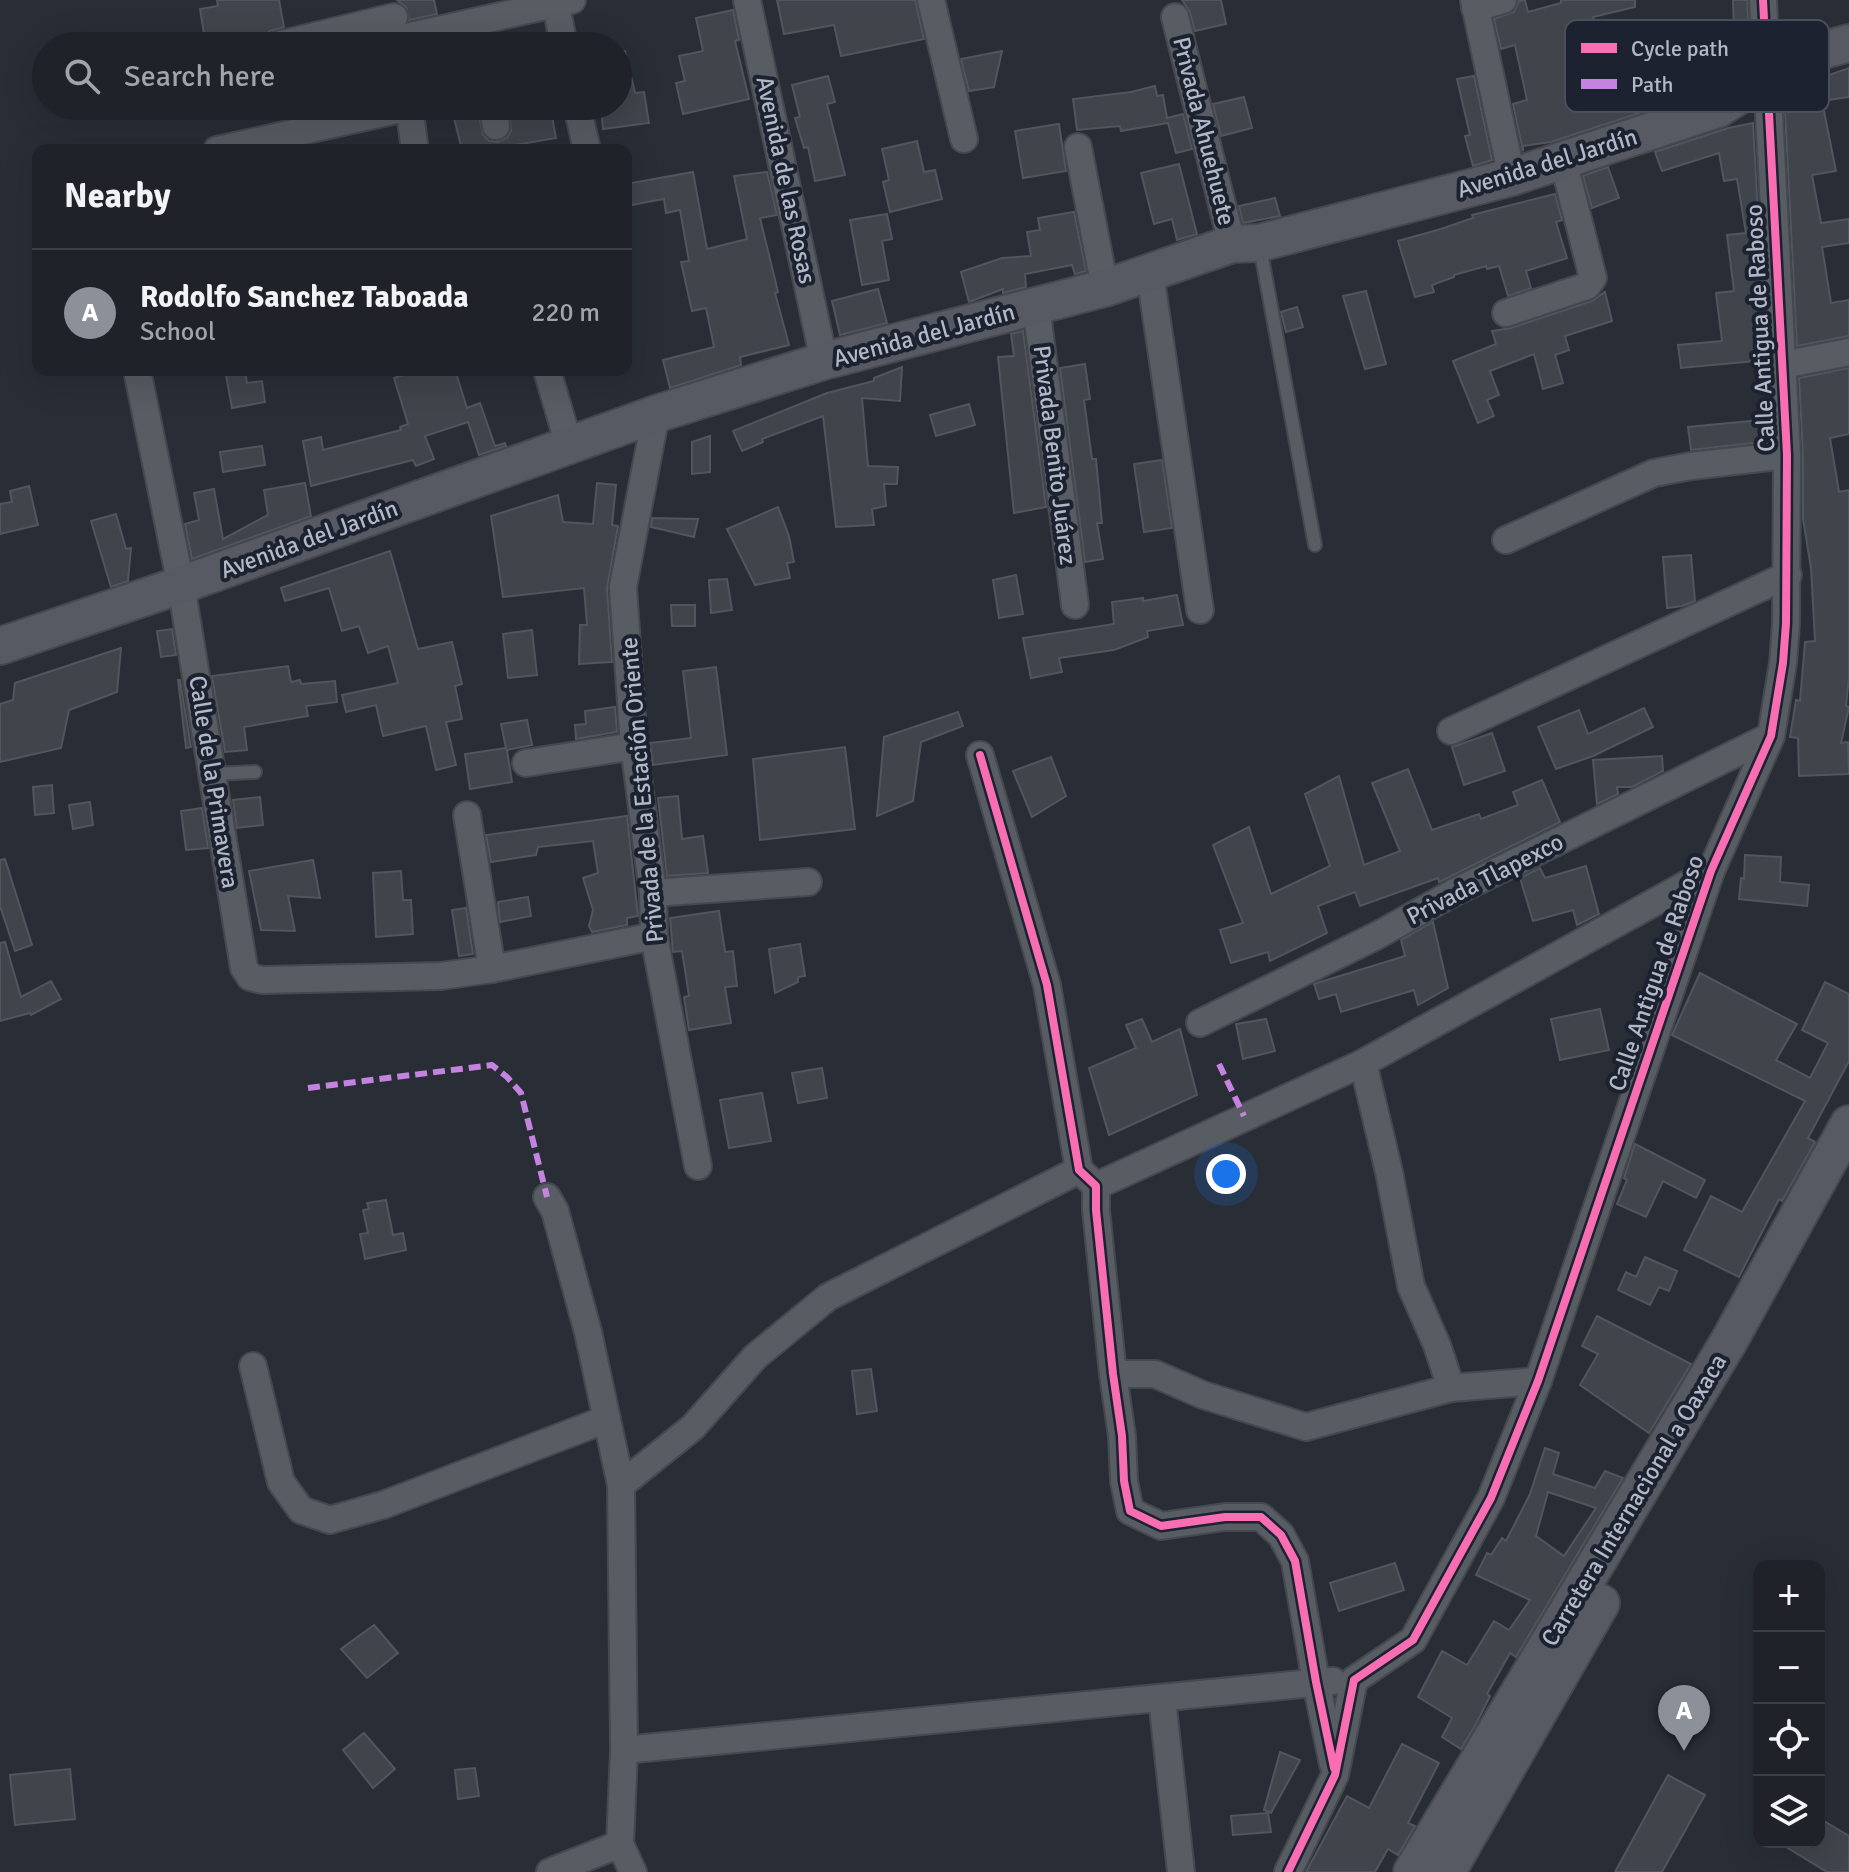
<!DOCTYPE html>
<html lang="en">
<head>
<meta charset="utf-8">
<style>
	:root { --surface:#1f2228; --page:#272a30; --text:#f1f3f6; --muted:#a1a4a8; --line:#3c3f45; --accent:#8c9099 }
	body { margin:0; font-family:Signika,sans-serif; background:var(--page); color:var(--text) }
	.controls { position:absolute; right:24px; bottom:24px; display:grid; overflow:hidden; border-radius:16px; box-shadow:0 8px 32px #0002 }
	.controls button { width:72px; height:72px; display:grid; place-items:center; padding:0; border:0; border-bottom:2px solid var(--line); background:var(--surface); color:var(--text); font:40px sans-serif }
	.you { position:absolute; left:1226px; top:1174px; width:28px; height:28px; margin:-20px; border:6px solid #fff; border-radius:50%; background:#1a73e8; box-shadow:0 0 0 12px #1a73e833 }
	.badge { display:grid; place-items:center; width:52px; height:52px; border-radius:50%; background:var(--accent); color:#fff; font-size:26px; font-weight:700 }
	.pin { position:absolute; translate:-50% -66px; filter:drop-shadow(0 2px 4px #0008) }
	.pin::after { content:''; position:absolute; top:42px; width:28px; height:24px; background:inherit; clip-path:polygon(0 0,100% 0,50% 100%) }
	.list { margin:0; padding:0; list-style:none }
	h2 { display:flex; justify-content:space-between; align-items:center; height:104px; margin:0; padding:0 32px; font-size:34px }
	h2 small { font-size:26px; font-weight:400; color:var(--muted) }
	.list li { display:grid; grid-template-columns:52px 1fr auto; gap:24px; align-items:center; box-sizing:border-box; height:128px; padding:0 32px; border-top:2px solid var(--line) }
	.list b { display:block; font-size:30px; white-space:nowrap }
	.list p { margin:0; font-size:26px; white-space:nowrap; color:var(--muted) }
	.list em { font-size:26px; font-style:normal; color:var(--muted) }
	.icon { flex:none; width:44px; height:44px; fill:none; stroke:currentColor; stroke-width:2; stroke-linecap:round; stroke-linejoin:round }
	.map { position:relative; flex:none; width:1849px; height:1872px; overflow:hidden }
	.search { position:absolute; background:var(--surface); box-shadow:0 8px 32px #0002; left:32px; top:32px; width:600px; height:88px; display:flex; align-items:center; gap:20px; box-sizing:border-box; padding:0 28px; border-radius:44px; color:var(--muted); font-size:30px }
	.panel { position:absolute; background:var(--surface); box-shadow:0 8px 32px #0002; left:32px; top:144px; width:600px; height:232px; border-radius:16px }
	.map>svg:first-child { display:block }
</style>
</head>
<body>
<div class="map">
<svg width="1849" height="1872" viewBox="0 0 1849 1872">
	<rect width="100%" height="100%" fill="#292d35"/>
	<!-- building -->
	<g fill="#40444b" stroke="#51555d" stroke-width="2" fill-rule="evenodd">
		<polygon points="217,0 279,0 284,27 270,31 260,39 233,43 233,46 206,46 200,9 218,6"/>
		<polygon points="397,0 434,0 437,14 409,20 406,7"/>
		<polygon points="777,0 915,0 924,39 841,56 834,25 784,34"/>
		<polygon points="1182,0 1221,0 1226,24 1195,31 1190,12"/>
		<polygon points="1525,0 1528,12 1561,3 1561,0 1635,0 1635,7 1593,17 1596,27 1581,32 1593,74 1595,73 1598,84 1641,72 1639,64 1659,60 1661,69 1734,34 1733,0 1747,0 1750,63 1709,90 1551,142 1523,146 1523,151 1513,104 1527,100 1515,45 1501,49 1494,19 1514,12 1519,1"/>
		<polygon points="733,10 739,40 735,41 749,99 683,114 676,83 685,81 679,56 703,51 696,18"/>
		<polygon points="625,51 635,93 644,92 649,123 603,129 601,106 618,106 618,52"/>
		<polygon points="1002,51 994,87 969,91 961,59"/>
		<polygon points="1849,68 1849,97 1822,101 1836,171 1812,175 1821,223 1849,219 1849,243 1822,247 1831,303 1849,300 1849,336 1797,346 1784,91"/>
		<polygon points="828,76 835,102 827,104 845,175 815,181 808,147 804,148 795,118 800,117 792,85"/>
		<polygon points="1474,76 1492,160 1473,166 1465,136 1470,135 1457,79"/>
		<polygon points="1155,86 1157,96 1163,95 1167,118 1183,114 1192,149 1176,153 1168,123 1121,131 1120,126 1077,130 1073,99 1131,92"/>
		<polygon points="1244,97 1252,128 1221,136 1213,104"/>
		<polygon points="451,106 477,106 483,135 489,141 498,142 507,138 511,131 509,106 550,106 556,138 486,150 462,150"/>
		<polygon points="1753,123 1766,360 1681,368 1678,345 1722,341 1716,293 1734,291 1727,235 1746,233 1737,179 1724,181 1719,153 1662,171 1655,152 1728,128"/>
		<polygon points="1059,124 1066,171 1023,178 1015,131"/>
		<polygon points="917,141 924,172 935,170 942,199 890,212 883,182 889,180 882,149"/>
		<polygon points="1179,164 1197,234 1177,240 1172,219 1154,224 1141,173"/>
		<polygon points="1608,167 1619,198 1592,208 1583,176"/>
		<polygon points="693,172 707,249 747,239 734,176 767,172 777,215 760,218 778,292 775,293 789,345 740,357 741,365 670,388 663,360 714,347 706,308 692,311 681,262 689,261 680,210 666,213 664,199 626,206 626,184"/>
		<polygon points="1555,194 1562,220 1556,222 1567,258 1526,271 1531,288 1508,296 1499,266 1487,269 1486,266 1454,275 1454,277 1432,285 1434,292 1415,297 1398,241 1441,229 1473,218 1472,215"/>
		<polygon points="1275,198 1280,216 1243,223 1239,206"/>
		<polygon points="1074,212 1086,271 1075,274 1072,265 1025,274 1026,287 1003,293 1003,289 969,302 961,272 1002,258 1031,256 1027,232 1040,230 1038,218"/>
		<polygon points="887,214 892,239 882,241 889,280 862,285 850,220"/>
		<polygon points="878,289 887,323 840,335 832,301"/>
		<polygon points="1366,291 1386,364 1365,369 1343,296"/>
		<polygon points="1605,292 1612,321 1565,336 1569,350 1555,355 1563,383 1543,389 1534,354 1490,371 1499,395 1487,400 1494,416 1478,423 1453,361 1496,344 1492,331 1511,328 1592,301"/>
		<polygon points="1297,307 1303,327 1286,332 1281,312"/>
		<polygon points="1023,331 1046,507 1014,513 998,357 1014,356 1011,334"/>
		<polygon points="1085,364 1090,399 1084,400 1092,459 1096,459 1102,523 1097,523 1103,559 1085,562 1060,368"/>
		<polygon points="902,367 900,401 862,398 868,466 898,467 897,484 884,484 886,506 872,509 874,525 836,527 823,416 762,439 763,442 742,451 733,431 827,393 874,381 874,378"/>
		<polygon points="1849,368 1849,434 1830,438 1839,492 1849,490 1849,677 1846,706 1849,707 1841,743 1848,742 1849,774 1799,776 1798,738 1790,737 1796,700 1800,701 1805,642 1815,641 1811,568 1803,519 1803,454 1799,378"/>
		<polygon points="225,370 245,370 247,383 262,381 265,402 232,408"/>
		<polygon points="419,370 455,370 467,408 480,403 495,446 505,443 506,446 479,455 468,422 425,436 434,459 416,466 413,460 311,486 303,441 321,437 323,450 401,430 400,427 408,424 394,378"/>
		<polygon points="1768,401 1770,441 1691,450 1688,427 1761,420 1759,402"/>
		<polygon points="969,404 975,425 936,436 930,415"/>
		<polygon points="710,436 710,472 692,474 692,442"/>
		<polygon points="262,446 265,465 223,472 220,452"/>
		<polygon points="1162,460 1172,528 1144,532 1134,464"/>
		<polygon points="305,483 311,516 192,559 185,524 199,520 194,493 214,489 223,539 268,515 264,490"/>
		<polygon points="597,483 616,485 612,525 618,526 607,588 612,662 579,664 580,625 587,625 584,588 503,597 491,516 558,495 563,522 593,524"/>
		<polygon points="29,486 38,525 0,534 0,504 12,502 10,491"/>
		<polygon points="778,507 789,536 794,562 787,563 790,578 755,585 727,529"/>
		<polygon points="116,514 126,549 131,548 128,581 111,587 91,521"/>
		<polygon points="652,518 698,519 694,537 651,527"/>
		<polygon points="390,551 418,649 452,642 462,684 455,686 462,719 446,722 456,765 436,770 426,726 383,736 376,705 346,712 342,695 398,683 388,646 368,653 359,626 342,631 329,588 285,601 281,588"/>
		<polygon points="1691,555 1695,601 1682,606 1667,608 1663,557"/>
		<polygon points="1016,575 1023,614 999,618 993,580"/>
		<polygon points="727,579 732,610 711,613 709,580"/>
		<polygon points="1177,595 1183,625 1147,631 1148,637 1114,650 1059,658 1062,672 1031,678 1023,638 1114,624 1112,602 1143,598 1143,601"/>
		<polygon points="671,605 695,605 695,626 672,626"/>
		<polygon points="172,629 176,655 161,657 157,631"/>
		<polygon points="532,630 537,675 508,678 503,634"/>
		<polygon points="121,648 117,692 69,710 61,748 0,762 0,704 13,700 15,683"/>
		<polygon points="288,666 291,682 300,680 301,684 335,681 337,702 306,706 308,716 244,727 247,750 225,752 212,676"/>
		<polygon points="716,667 727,755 653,765 650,743 691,738 683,671"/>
		<polygon points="178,680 180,680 191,747 186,748"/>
		<polygon points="615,707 617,732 576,739 575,725 586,724 585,711"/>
		<polygon points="1644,708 1653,727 1593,756 1556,769 1538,727 1579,710 1588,734"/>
		<polygon points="958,712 963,726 921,742 913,801 877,816 884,737"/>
		<polygon points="527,720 532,745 507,750 512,782 470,789 465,754 506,748 501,724"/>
		<polygon points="1492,733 1505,771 1464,785 1452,747"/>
		<polygon points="845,747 855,829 760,840 753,759"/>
		<polygon points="1662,756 1663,771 1632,787 1617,787 1618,794 1597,804 1593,760"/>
		<polygon points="1051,757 1066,796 1032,817 1013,771"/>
		<polygon points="1408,769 1432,830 1479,814 1481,819 1518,805 1513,792 1542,780 1560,822 1439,882 1438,878 1360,906 1355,892 1318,906 1327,933 1270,961 1268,952 1231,963 1220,930 1243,923 1213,845 1249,827 1271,894 1330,866 1305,794 1339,776 1364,865 1400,851 1372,783"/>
		<polygon points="52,785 54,813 35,815 33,787"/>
		<polygon points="678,796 682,839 703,836 708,873 667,876 658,798"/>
		<polygon points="260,797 263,825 237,828 233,800"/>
		<polygon points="90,802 93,825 73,829 69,805"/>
		<polygon points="202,808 208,848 186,850 181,811"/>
		<polygon points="627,816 638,916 627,918 627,925 592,932 589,926 593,910 583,878 598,873 593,841 538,847 536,855 491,862 486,835"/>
		<polygon points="1745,855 1781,857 1780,882 1809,885 1807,906 1739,899 1741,878 1744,879"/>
		<polygon points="5,859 32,945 15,951 0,906 0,860"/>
		<polygon points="313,860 320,898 288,896 295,931 261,930 249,871"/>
		<polygon points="1586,866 1599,914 1577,925 1573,910 1533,921 1520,878 1540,868 1545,878"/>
		<polygon points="401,871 403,900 411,900 413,934 376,937 373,873"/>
		<polygon points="528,897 531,916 500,922 498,902"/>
		<polygon points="466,908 473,954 459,956 452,910"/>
		<polygon points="719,911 725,952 733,951 737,986 725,987 731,1023 689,1030 684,997 689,996 682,951 673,952 670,918"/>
		<polygon points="1433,922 1448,988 1418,1005 1414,990 1341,1012 1336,994 1319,999 1314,984 1405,956 1401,940"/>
		<polygon points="5,942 21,997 51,981 61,999 31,1015 30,1013 0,1021 0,943"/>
		<polygon points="800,944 805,976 798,977 798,982 775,993 769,949"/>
		<polygon points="1700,973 1797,1024 1776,1060 1810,1078 1828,1043 1802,1030 1825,982 1849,994 1849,1061 1808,1138 1815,1142 1782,1201 1779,1199 1739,1277 1684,1250 1711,1196 1742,1212 1805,1101 1672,1035"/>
		<polygon points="1600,1009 1609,1050 1560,1060 1551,1019"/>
		<polygon points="1142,1019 1152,1042 1180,1029 1197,1095 1109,1135 1089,1068 1136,1048 1126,1025"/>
		<polygon points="1266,1019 1275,1051 1243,1059 1236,1024"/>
		<polygon points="822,1068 827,1098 798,1103 792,1073"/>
		<polygon points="762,1093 771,1141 729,1148 720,1100"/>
		<polygon points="1635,1144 1705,1180 1696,1198 1663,1181 1646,1217 1617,1204 1627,1180 1624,1178"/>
		<polygon points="386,1200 393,1235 403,1233 406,1250 365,1259 360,1234 368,1233 363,1210 369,1209 367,1203"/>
		<polygon points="1645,1257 1677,1271 1669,1291 1659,1287 1650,1305 1618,1290 1626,1272 1636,1277"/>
		<polygon points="1597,1316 1691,1364 1649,1433 1580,1385 1598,1354 1582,1346"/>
		<polygon points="871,1369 877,1411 857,1414 852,1371"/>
		<path d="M1545,1448L1559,1453L1553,1474L1595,1488L1605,1471L1623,1478L1516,1657L1510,1653L1487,1694L1490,1696L1477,1722L1461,1749L1442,1737L1452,1718L1418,1697L1442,1651L1467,1665L1494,1621L1509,1630L1530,1600L1476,1575L1487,1553L1491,1555L1502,1538L1506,1541L1530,1494ZM1548,1492L1596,1508L1564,1556L1536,1536Z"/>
		<polygon points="1395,1563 1404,1590 1339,1611 1330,1583"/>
		<polygon points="374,1625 398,1653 367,1678 341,1649"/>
		<polygon points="364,1733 395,1769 373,1788 343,1750"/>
		<polygon points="1402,1744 1439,1763 1408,1823 1415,1826 1398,1855 1388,1849 1375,1872 1306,1872 1347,1796 1369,1808"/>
		<polygon points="1280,1752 1300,1760 1271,1813 1264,1810"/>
		<polygon points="475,1768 479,1796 458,1799 455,1770"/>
		<polygon points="70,1769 75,1819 15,1825 10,1775"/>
		<polygon points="1668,1775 1705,1795 1662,1872 1615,1872"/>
		<polygon points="1268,1813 1271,1832 1233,1835 1231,1816"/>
		<polygon points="1819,1818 1849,1836 1849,1872 1827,1872 1778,1842 1819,1842"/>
	</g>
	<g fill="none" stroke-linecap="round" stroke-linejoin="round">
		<!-- lane casing -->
		<g stroke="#45484f" stroke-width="16">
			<g id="lane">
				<polyline points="1260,247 1315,545"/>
				<polyline points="212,774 255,772"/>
			</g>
		</g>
		<!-- street casing -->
		<g stroke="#45484f" stroke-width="30">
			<g id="street">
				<polyline points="555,0 564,46"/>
				<polyline points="747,0 824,361"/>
				<polyline points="931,0 964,139"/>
				<polyline points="1474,0 1512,177"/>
				<polyline points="1475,8 1503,0"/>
				<polyline points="1175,17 1232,244"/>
				<polyline points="398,39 572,0"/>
				<polyline points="274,46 394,17"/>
				<polyline points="409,106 415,150"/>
				<polyline points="493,106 496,126"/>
				<polyline points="577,106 587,150"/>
				<polyline points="1078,147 1105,288"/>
				<polyline points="217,150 410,107"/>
				<polyline points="1150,274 1200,610"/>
				<polyline points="1036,306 1075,605"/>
				<polyline points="1506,313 1587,286 1593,278 1563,160"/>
				<polyline points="1782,365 1849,352"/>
				<polyline points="137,370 181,585 244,968 250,977 262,980 441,976 492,969 654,936"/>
				<polyline points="547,370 569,445"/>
				<polyline points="656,414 623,587 634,746 653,893 654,936 698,1166"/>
				<polyline points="1506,540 1654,473 1691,466 1787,455"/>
				<polyline points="1451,731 1788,575"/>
				<polyline points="980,755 1047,985 1079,1170 1096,1186 1096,1210 1113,1374 1122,1436 1124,1481 1130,1511 1161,1526 1225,1517 1261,1517 1281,1535 1295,1561 1316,1682 1333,1764"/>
				<polyline points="526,763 634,746"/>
				<polyline points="467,815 492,969"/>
				<polyline points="653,893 808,882"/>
				<polyline points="1200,1023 1378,935 1453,893 1771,736"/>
				<polyline points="1363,1063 1389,1172 1411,1286 1437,1345 1451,1388"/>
				<polyline points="1096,1186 1363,1063 1711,871"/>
				<polyline points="547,1197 555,1211 588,1332 621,1485 624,1750 620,1844 633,1872"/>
				<polyline points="253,1366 281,1482 301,1510 330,1520 383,1505 607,1419"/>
				<polyline points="1113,1374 1155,1374 1203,1395 1306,1427 1451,1388 1538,1381"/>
				<polyline points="621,1485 693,1427 755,1357 828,1297 1079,1170"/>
				<polyline points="1162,1699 1181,1872"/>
				<polyline points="624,1750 1333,1681"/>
				<polyline points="550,1872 620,1844"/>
				<polyline points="1288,1872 1335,1775 1354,1680 1413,1640 1491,1498 1538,1381 1711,871 1771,736 1783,663 1786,623 1787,455 1763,0"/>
			</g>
		</g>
		<!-- secondary casing -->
		<g stroke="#45484f" stroke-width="40">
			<g id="secondary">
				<polyline points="0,646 181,585 656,414 824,361 1105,288 1232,244 1259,243 1512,177 1718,109 1798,57 1849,43"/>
				<polyline points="1412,1872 1729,1341 1849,1124"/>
				<polyline points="1447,1872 1601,1603"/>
			</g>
		</g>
		<!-- lane -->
		<use href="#lane" stroke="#585c63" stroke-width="12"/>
		<!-- street -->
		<use href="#street" stroke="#585c63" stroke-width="26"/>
		<!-- secondary -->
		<use href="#secondary" stroke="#575a62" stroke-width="36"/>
		<!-- quiet -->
		<g stroke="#c483df" stroke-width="6" stroke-dasharray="12 6" stroke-linecap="butt">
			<polyline points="1219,1064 1244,1116"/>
			<polyline points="308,1088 492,1065 507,1077 521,1093 547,1197"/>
		</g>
		<!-- cycleway casing -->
		<g stroke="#1c2230" stroke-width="13">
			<g id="cycleway">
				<polyline points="980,755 1047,985 1079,1170 1096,1186 1096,1210 1113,1374 1122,1436 1124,1481 1130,1511 1161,1526 1225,1517 1261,1517 1281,1535 1295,1561 1316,1682 1334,1768"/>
				<polyline points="1288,1872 1335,1775 1354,1680 1413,1640 1491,1498 1538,1381 1711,871 1771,736 1783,663 1786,623 1787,455 1763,0"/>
			</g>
		</g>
		<!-- cycleway -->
		<use href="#cycleway" stroke="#f96db3" stroke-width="8"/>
	</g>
	<g text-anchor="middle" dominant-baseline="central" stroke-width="8" stroke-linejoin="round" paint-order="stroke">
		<!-- street labels -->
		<g font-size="24" fill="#b2b8c7" stroke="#1c2230">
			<text transform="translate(1204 131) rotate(76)">Privada Ahuehuete</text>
			<text transform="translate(1547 163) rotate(-17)">Avenida del Jardín</text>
			<text transform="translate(786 180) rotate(78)">Avenida de las Rosas</text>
			<text transform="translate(1760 328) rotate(-93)">Calle Antigua de Raboso</text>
			<text transform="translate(924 335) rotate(-15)">Avenida del Jardín</text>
			<text transform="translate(1055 455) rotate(83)">Privada Benito Juárez</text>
			<text transform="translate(309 539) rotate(-20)">Avenida del Jardín</text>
			<text transform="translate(214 782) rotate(81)">Calle de la Primavera</text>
			<text transform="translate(642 790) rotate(-95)">Privada de la Estación Oriente</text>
			<text transform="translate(1485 879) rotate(-27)">Privada Tlapexco</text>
			<text transform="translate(1656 973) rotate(-71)">Calle Antigua de Raboso</text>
			<text transform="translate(1634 1500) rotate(-59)">Carretera Internacional a Oaxaca</text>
		</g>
	</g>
	<!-- legend -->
	<rect x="1565" y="20" width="264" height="92" rx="12" fill="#1c2230" stroke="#494f5d" stroke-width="2"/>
	<rect x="1581" y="43" width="36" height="10" fill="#f96db3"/>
	<rect x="1581" y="79" width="36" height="10" fill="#c483df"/>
	<g font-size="22" fill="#b2b8c7">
		<text x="1631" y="56">Cycle path</text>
		<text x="1631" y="92">Path</text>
	</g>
</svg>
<div class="controls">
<button>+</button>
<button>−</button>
<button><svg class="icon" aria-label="locate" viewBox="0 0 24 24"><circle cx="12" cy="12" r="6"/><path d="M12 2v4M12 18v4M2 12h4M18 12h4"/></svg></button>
<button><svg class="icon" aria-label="layers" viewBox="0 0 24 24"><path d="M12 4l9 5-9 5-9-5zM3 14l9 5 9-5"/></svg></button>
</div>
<div class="you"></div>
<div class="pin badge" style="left:1684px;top:1751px">A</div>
<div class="search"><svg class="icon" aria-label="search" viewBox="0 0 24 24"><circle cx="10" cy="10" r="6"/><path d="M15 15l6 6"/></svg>Search here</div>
<section class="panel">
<h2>Nearby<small></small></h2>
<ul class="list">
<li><span class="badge">A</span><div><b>Rodolfo Sanchez Taboada</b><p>School</p></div><em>220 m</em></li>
</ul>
</section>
</div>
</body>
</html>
